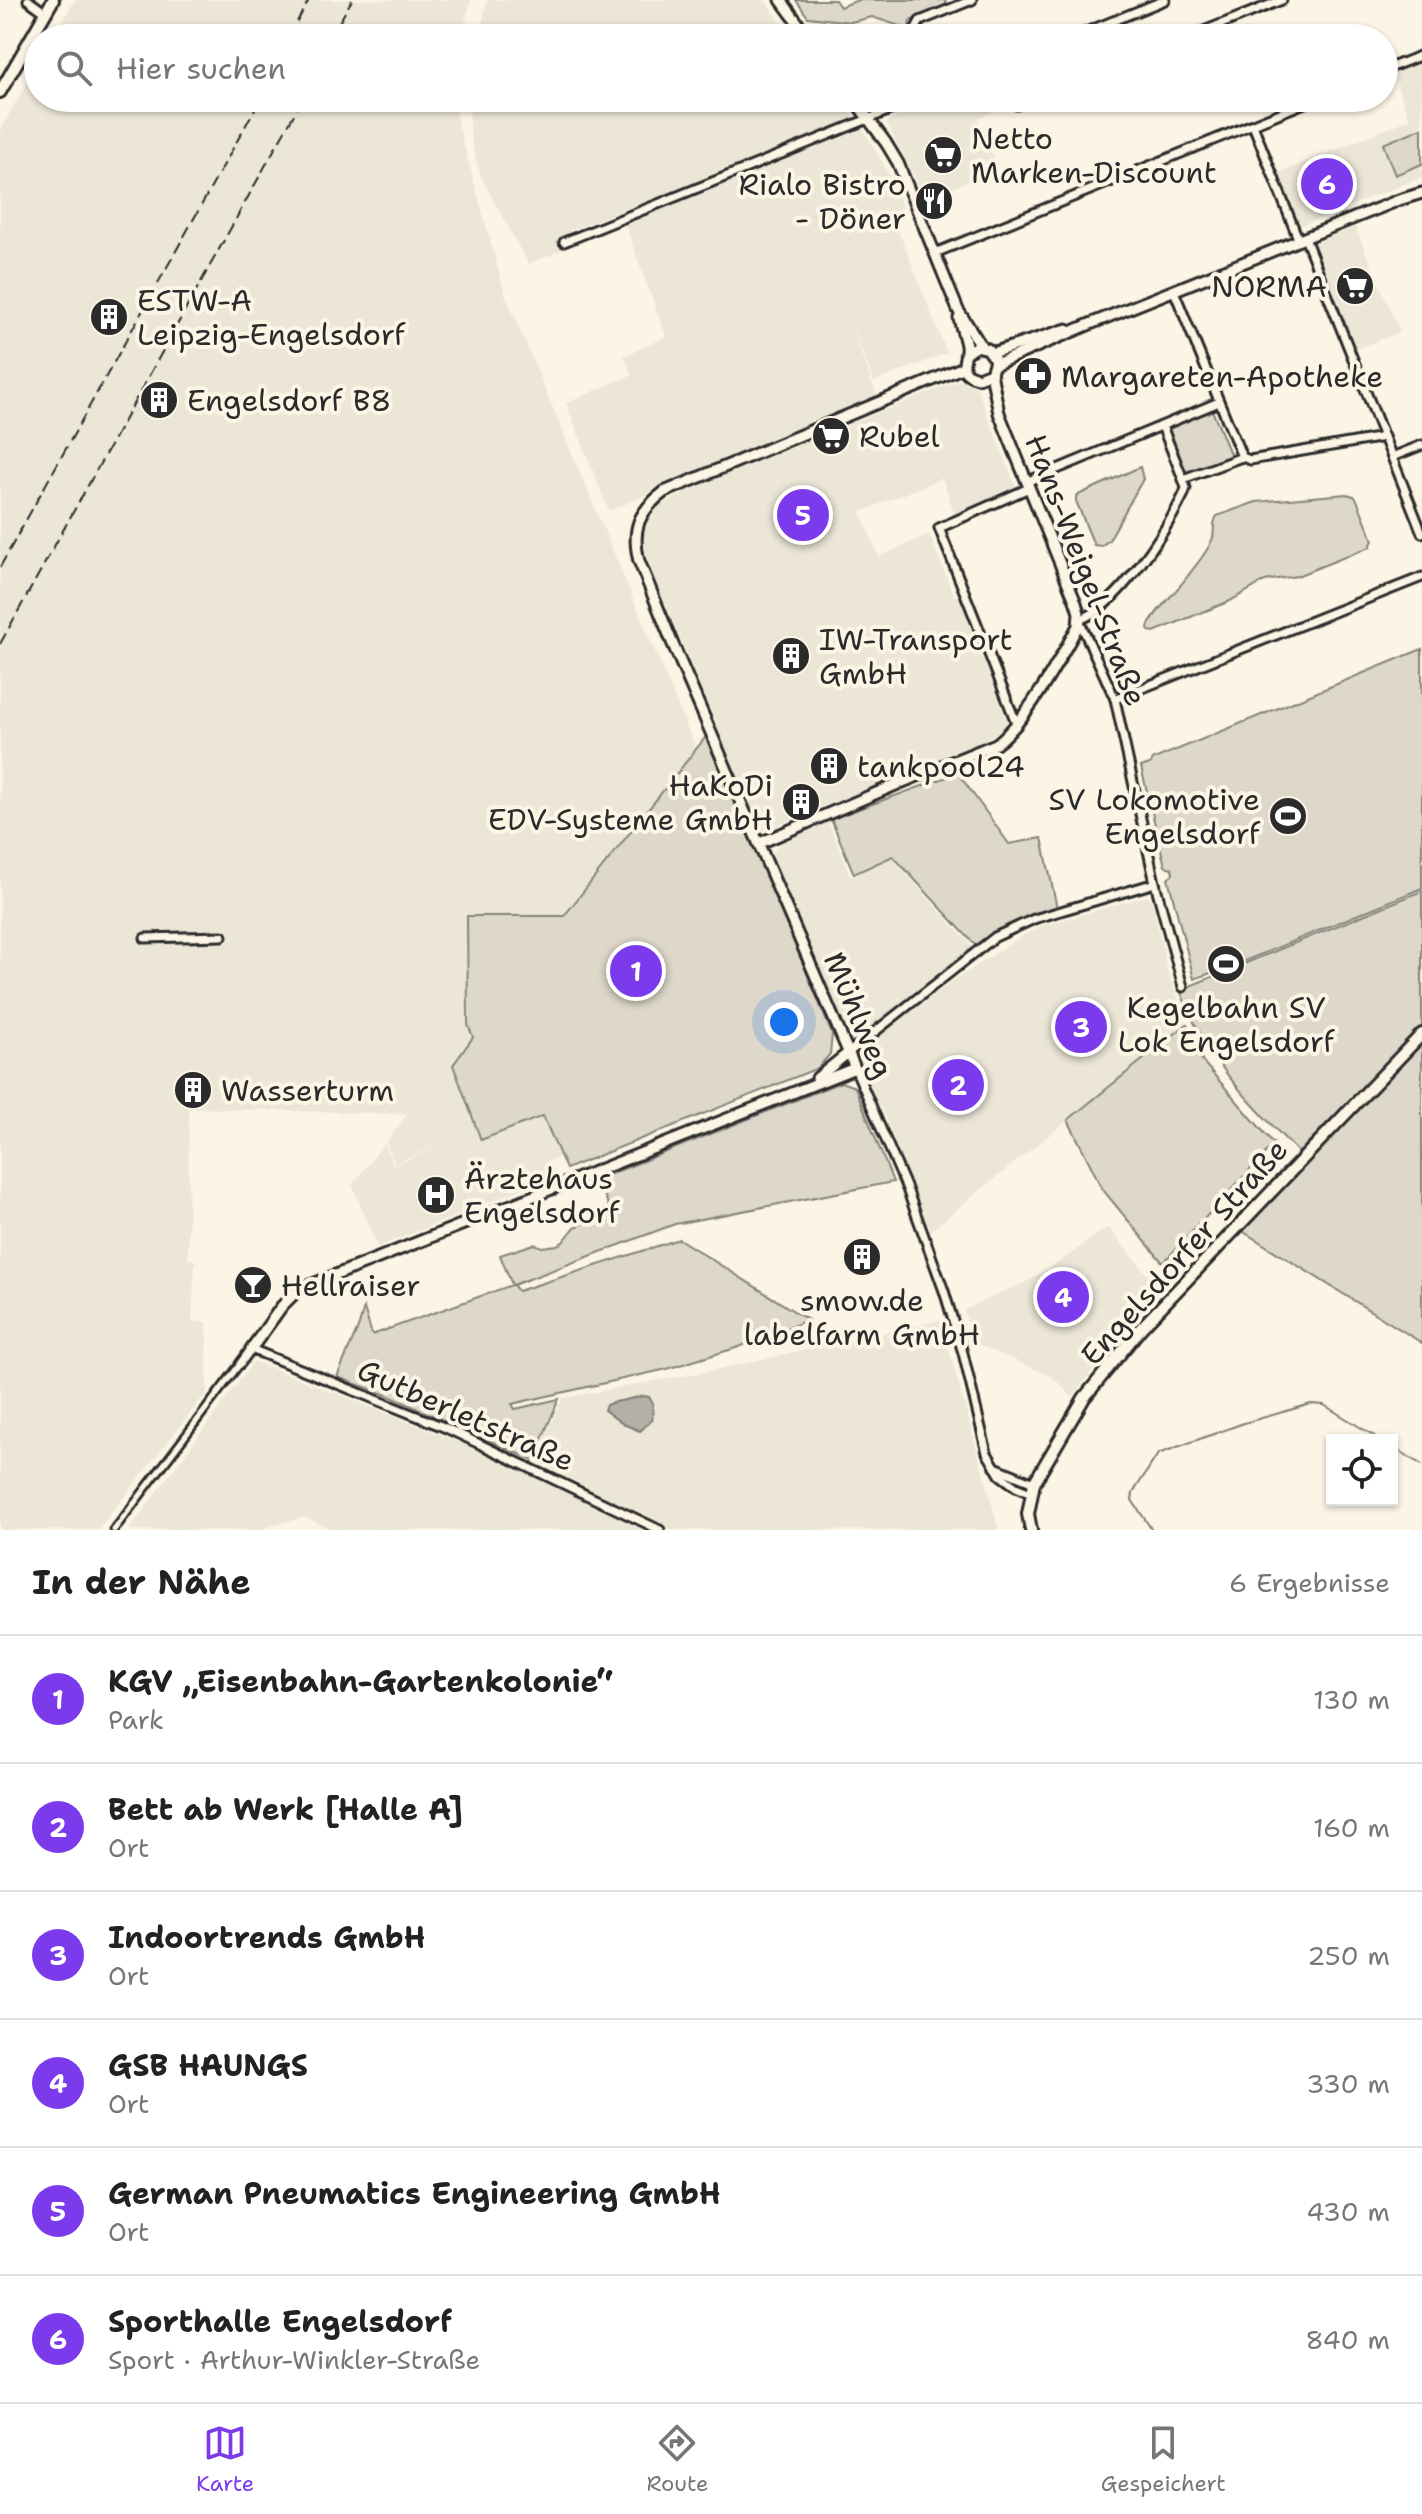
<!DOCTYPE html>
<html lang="de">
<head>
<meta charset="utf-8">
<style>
	:root { --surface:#fff; --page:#f6f6f6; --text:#222; --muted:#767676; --line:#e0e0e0; --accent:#7c3aed }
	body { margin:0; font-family:"Shantell Sans",sans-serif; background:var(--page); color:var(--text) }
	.controls { position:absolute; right:24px; bottom:24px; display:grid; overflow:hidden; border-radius:0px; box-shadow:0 2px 6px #0004 }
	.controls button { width:72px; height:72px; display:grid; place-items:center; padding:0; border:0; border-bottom:2px solid var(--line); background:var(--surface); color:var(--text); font:40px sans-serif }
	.you { position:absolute; left:784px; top:1022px; width:28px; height:28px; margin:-20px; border:6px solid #fff; border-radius:50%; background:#1a73e8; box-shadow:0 0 0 12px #1a73e833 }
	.badge { display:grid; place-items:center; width:52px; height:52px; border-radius:50%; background:var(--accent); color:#fff; font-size:26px; font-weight:700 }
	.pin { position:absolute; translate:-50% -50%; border:4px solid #fff; box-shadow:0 2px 8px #0006 }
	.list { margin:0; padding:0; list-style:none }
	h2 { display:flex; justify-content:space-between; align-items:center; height:104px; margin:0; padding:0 32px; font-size:34px }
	h2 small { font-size:26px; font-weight:400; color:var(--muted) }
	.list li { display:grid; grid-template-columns:52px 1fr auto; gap:24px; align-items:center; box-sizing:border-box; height:128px; padding:0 32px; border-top:2px solid var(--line) }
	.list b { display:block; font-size:30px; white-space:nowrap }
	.list p { margin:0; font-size:26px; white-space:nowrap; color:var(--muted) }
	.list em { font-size:26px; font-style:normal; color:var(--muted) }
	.icon { flex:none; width:44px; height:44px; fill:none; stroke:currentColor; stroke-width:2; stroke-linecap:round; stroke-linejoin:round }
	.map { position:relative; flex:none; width:1422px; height:1530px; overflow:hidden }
	.search { position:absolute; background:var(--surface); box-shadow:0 2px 6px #0004; left:24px; right:24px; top:24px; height:88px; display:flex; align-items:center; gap:20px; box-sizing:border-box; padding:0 28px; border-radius:44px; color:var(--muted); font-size:30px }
	.sheet { height:872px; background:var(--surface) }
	nav { display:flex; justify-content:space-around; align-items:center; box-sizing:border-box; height:112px; border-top:2px solid var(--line); background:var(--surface); font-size:22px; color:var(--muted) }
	nav a { display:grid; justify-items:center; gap:4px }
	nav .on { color:var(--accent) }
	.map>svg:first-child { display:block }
</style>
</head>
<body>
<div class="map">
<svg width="1422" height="1530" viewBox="0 0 1422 1530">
	<rect width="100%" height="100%" fill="#fcf5e5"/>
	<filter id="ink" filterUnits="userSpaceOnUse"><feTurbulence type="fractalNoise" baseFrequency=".0125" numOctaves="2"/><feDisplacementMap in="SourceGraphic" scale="16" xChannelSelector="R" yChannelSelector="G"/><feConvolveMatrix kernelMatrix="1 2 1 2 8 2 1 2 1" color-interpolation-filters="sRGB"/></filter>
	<g filter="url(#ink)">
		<!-- built -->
		<g fill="#ece6d7">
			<polygon points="75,0 471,0 461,38 53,38"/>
			<polygon points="487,0 765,0 793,38 479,38"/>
			<polygon points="1422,57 1422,177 1295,228 1273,175 1410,119 1391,70"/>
			<polygon points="38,64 38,98 456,98 455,113 505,294 696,749 564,916 467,916 466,1025 471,1037 452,1064 480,1140 543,1117 560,1157 546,1162 552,1177 378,1247 352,1185 384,1144 394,1166 451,1139 395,1164 386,1143 407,1114 189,1108 188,1259 195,1260 192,1322 207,1322 207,1392 98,1530 0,1530 0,130"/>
			<polygon points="470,98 839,98 857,121 571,230 577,244 528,264 482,179 473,150 469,122"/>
			<polygon points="943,98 1005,98 1008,105 978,118 998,167 926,200 887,124 889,120"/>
			<polygon points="863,129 891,178 902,207 891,212 947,353 874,382 846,313 878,399 673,480 656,487 646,495 609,511 566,403 632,375 624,356 666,337 625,224"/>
			<polygon points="1355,227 1400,332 1356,349 1313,244"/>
			<polygon points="960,380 976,386 1016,487 955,515 942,478 861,512 879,557 929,534 954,596 958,595 982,657 1007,720 1005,727 977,745 765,830 759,827 648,562 643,535 647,522 658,506 709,481"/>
			<polygon points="827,819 851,877 892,858 973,947 850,1043 774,864 773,852 784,837"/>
			<polygon points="1147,896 1152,901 1167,969 1187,1024 930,1231 884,1114 854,1054 956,979 1022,936 1044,925"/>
			<polygon points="1108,1227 1162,1292 1124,1331 1072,1397 1053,1377 972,1342 964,1310 1028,1281 1062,1260"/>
			<polygon points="941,1320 999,1530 673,1530 533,1460 563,1398 710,1371"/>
			<polygon points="254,1361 464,1444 643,1530 334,1530 304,1517 258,1530 129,1530"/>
		</g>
		<!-- green -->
		<g fill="#ded8ca" stroke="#84827a" stroke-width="2">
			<polygon points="796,0 835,0 840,7 858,0 945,0 947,5 910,21 909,29 872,17 851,22 808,17"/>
			<polygon points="1422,128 1422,164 1395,175 1383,144"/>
			<polygon points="1212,410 1231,456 1185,475 1166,430"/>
			<polygon points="1140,467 1143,479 1109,540 1101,546 1094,545 1076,501 1076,496"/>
			<path d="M1346,494L1354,496L1357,500L1373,540L1370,547L1297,576L1265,581L1230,601L1154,632L1149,631L1148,628C1150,616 1178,590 1187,577C1195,566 1207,553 1212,540C1216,532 1211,525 1217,516L1256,502Z"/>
			<polygon points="1422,649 1422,888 1247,960 1194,979 1168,878 1173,874 1172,868 1165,866 1141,767 1150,764 1154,759"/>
			<polygon points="708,734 832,1034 830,1054 818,1068 566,1169 543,1116 481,1140 453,1065 473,1037 468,1025 467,916 564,916"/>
			<polygon points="958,773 1009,844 1042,838 1057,908 997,930 975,945 893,856 854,874 831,819"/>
			<path d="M1422,891V1343L1239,1229L1309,1156L1304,1151L1300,1154C1250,1103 1205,1059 1180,990Z"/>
			<polygon points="1187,1024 1203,1062 1274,1144 1163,1263 1103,1190 1068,1120"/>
			<polygon points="841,1082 855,1087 893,1182 675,1224 513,1285 518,1291 679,1239 808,1320 739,1347 667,1369 512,1404 515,1409 559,1399 533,1460 389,1396 337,1377 358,1328 364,1308 372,1335 512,1285 500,1255 534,1244 542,1247 557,1245 563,1242 575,1227 611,1212 598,1179"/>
		</g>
		<!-- water -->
		<polygon fill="#b4b0a5" stroke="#7d7b74" stroke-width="2" points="643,1396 649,1397 653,1404 652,1420 640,1431 623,1424 604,1410 606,1405 611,1403"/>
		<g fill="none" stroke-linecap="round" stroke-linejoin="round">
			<!-- stream -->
			<g stroke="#7d7b74" stroke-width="2">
				<polyline points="1392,1446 1422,1465"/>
				<polyline points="1152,1530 1132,1500 1133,1493 1158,1454 1244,1423 1311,1404 1324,1405 1381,1440"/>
			</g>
			<!-- pedestrian casing -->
			<g stroke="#2b2b2b" stroke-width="11">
				<polyline id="pedestrian" points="114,1530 240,1364"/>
			</g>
			<!-- minor casing -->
			<g stroke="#2b2b2b" stroke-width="13">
				<g id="minor">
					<polyline points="28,0 46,13"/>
					<polyline points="917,38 915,30 920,21 972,0"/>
					<polyline points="1071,38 1165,0"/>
					<polyline points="1186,38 1282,0"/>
					<polyline points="1384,70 1422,55"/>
					<polyline points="1008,98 1017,105 1035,98"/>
					<polyline points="1253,125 1299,241"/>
					<polyline points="1305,238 1422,533"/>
					<polyline points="564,242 920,98"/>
					<polyline points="935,253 1317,98"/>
					<polyline points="1174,291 1242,457"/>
					<polyline points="1162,426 1183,479"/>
					<polyline points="1392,457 1422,445"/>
					<polyline points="1026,482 1219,402"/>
					<polyline points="1115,699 1422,577"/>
					<polyline points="1017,725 939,528 1029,488"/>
					<polyline points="145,938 222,936"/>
					<path d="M1183,987L1155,883L1115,699L1079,620C1118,607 1166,531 1184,494L1186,488L1183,479L1242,457L1250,460L1384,437"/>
					<polyline points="848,1053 995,937 1034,919 1155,883"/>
					<polyline points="855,1068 907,1189 944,1291 963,1353 987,1453 1000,1475 1016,1487 1030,1493"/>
					<polyline points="240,1364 251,1349 446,1428 660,1530"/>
					<polyline points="995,1467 1034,1483"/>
				</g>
			</g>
			<!-- tertiary casing -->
			<g stroke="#2b2b2b" stroke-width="15">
				<g id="tertiary">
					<polyline points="781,0 809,38"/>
					<polyline points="853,98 886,143 898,163 958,310 982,347"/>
					<path d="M959,318C961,327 964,336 966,345C968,361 954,372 978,378L991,373L995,360L988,349L977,346L966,353"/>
					<polyline points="992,353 1067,329"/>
					<polyline points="994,365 1090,324 1399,200 1422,193"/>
					<path d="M760,843L900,783L996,744C1026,722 1059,660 1078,626L1079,613L1076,603L999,413L991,373"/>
					<polyline points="817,1078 848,1053"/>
					<path d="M251,1349L282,1306L298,1290L855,1068L672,642L639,561C631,529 639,511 664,492L964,367"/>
				</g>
			</g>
			<!-- secondary casing -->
			<g stroke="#2b2b2b" stroke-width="16">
				<g id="secondary">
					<polyline points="0,92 53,0"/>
					<polyline points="1031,1530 1028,1514 1034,1483 1084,1398 1141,1328 1422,1034"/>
				</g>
			</g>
			<!-- pedestrian -->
			<use href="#pedestrian" stroke="#fcf5e5" stroke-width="5"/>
			<!-- minor -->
			<use href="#minor" stroke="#fcf5e5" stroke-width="7"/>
			<!-- tertiary -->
			<use href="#tertiary" stroke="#fcf5e5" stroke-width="9"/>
			<!-- secondary -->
			<use href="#secondary" stroke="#fcf5e5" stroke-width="10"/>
			<!-- rail -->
			<g stroke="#2b2b2b" stroke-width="2" stroke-dasharray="12 6" stroke-linecap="butt">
				<polyline points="288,38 309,0"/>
				<polyline points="330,38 352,0"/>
				<polyline points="0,567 261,98"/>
				<polyline points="0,644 303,98"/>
			</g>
		</g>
	</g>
	<!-- icons -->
	<defs>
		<g id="supermarket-disc" transform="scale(2)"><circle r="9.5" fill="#2b2b2b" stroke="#fcf5e5"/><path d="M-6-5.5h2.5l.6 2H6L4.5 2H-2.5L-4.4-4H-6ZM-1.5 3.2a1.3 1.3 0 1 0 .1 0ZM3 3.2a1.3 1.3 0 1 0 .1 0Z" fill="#fff"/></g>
		<g id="restaurant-disc" transform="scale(2)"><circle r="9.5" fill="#2b2b2b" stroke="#fcf5e5"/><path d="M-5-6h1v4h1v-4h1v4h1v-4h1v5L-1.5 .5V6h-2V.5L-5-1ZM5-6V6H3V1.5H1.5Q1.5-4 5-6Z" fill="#fff"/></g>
		<g id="building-disc" transform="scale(2)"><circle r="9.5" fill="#2b2b2b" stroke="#fcf5e5"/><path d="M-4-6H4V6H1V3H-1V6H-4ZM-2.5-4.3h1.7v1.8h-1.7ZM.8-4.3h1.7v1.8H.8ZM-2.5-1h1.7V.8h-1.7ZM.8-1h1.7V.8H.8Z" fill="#fff"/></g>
		<g id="pharmacy-disc" transform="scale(2)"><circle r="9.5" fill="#2b2b2b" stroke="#fcf5e5"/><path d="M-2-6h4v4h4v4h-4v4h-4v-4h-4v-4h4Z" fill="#fff"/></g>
		<g id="stadium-disc" transform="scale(2)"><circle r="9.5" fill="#2b2b2b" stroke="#fcf5e5"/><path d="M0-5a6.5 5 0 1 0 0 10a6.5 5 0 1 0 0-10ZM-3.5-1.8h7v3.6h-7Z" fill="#fff"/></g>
		<g id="hospital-disc" transform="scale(2)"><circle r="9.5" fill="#2b2b2b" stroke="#fcf5e5"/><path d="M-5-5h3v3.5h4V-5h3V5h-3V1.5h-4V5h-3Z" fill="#fff"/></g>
		<g id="bar-disc" transform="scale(2)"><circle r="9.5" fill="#2b2b2b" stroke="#fcf5e5"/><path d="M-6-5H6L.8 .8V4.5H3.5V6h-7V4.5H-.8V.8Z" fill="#fff"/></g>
	</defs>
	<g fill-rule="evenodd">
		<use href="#supermarket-disc" x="943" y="155"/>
		<use href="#restaurant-disc" x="934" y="201"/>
		<use href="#supermarket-disc" x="1355" y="286"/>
		<use href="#building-disc" x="109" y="317"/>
		<use href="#pharmacy-disc" x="1033" y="376"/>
		<use href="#building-disc" x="159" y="400"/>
		<use href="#supermarket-disc" x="831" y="436"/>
		<use href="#building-disc" x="791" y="656"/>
		<use href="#building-disc" x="829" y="766"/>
		<use href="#building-disc" x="801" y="802"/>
		<use href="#stadium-disc" x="1288" y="816"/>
		<use href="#stadium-disc" x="1226" y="964"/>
		<use href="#building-disc" x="193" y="1090"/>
		<use href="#hospital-disc" x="436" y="1195"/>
		<use href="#building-disc" x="862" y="1257"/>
		<use href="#bar-disc" x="253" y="1285"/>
	</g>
	<g text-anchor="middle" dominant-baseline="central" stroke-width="8" stroke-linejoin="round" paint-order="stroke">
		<!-- poi labels -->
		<g font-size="30" fill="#2b2b2b" stroke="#fcf5e5" text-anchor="start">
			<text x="971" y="138">Netto<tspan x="971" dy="34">Marken-Discount</tspan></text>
			<text x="906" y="184" text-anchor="end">Rialo Bistro<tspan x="906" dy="34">- Döner</tspan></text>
			<text x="1327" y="286" text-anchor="end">NORMA</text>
			<text x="137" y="300">ESTW-A<tspan x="137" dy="34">Leipzig-Engelsdorf</tspan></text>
			<text x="1061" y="376">Margareten-Apotheke</text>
			<text x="187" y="400">Engelsdorf B8</text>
			<text x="859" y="436">Rubel</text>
			<text x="819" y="639">IW-Transport<tspan x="819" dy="34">GmbH</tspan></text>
			<text x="857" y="766">tankpool24</text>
			<text x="773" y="785" text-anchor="end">HaKoDi<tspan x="773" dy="34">EDV-Systeme GmbH</tspan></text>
			<text x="1260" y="799" text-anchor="end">SV Lokomotive<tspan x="1260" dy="34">Engelsdorf</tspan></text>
			<text x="1226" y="1007" text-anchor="middle">Kegelbahn SV<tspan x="1226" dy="34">Lok Engelsdorf</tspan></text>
			<text x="221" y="1090">Wasserturm</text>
			<text x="464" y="1178">Ärztehaus<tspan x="464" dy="34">Engelsdorf</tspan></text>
			<text x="281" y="1285">Hellraiser</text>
			<text x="862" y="1300" text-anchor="middle">smow.de<tspan x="862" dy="34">labelfarm GmbH</tspan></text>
		</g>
		<!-- street labels -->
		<g font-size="30" fill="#2b2b2b" stroke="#fcf5e5">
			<text transform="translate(1086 570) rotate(69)">Hans-Weigel-Straße</text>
			<text transform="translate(859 1015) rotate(67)">Mühlweg</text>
			<text transform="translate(1184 1252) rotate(-48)">Engelsdorfer Straße</text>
			<text transform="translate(466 1415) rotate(24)">Gutberletstraße</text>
		</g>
	</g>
</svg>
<div class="controls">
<button><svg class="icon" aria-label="locate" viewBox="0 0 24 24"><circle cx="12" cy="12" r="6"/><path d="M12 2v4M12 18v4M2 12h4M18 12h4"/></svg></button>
</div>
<div class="you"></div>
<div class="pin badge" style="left:636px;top:971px">1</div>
<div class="pin badge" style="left:958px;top:1085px">2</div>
<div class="pin badge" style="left:1081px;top:1027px">3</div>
<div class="pin badge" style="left:1063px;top:1297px">4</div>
<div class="pin badge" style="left:803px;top:515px">5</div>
<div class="pin badge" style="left:1327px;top:184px">6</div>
<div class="search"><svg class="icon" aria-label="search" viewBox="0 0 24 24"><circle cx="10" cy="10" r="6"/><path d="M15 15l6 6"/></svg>Hier suchen</div>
</div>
<section class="sheet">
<h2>In der Nähe<small>6 Ergebnisse</small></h2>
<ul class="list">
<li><span class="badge">1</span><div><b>KGV „Eisenbahn-Gartenkolonie“</b><p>Park</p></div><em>130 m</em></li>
<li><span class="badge">2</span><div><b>Bett ab Werk [Halle A]</b><p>Ort</p></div><em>160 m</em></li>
<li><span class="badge">3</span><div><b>Indoortrends GmbH</b><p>Ort</p></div><em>250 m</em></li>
<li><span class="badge">4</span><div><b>GSB HAUNGS</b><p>Ort</p></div><em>330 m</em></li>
<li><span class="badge">5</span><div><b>German Pneumatics Engineering GmbH</b><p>Ort</p></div><em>430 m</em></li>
<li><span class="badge">6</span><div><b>Sporthalle Engelsdorf</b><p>Sport · Arthur-Winkler-Straße</p></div><em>840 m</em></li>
</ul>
</section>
<nav>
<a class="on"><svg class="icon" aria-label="map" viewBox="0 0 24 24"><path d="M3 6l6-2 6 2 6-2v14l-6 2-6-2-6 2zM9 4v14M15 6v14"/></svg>Karte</a>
<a><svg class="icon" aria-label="directions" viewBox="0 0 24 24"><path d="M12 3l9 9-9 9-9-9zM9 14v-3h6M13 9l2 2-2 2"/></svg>Route</a>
<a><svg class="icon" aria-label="saved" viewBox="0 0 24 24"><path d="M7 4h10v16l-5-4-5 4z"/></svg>Gespeichert</a>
</nav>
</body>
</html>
